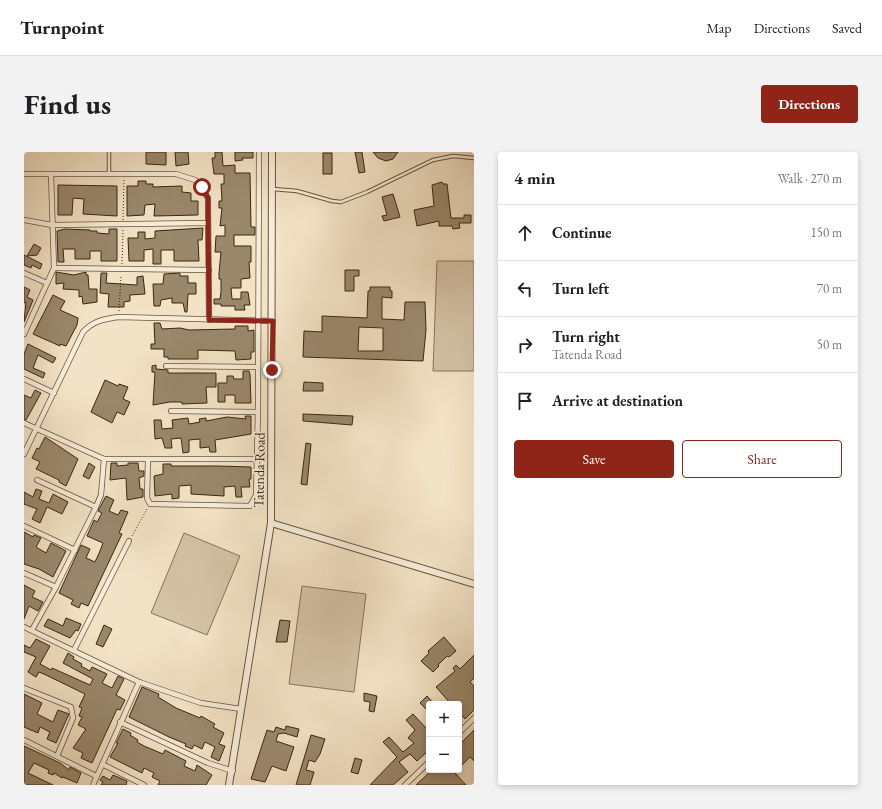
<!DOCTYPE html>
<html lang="en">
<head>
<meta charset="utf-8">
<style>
	:root { --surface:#fff; --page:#f2f2f2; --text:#202124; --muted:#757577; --line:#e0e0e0; --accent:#8f2418 }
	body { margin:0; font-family:"EB Garamond",serif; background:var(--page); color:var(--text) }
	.controls { position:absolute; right:12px; bottom:12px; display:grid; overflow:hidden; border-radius:4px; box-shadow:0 2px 6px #0003 }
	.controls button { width:36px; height:36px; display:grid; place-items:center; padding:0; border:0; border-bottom:1px solid var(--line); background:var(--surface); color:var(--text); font:20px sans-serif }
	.stop { position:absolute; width:12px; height:12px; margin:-9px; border:3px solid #8f2418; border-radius:50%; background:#fff }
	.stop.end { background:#8f2418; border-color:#fff; box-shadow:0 1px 4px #0008 }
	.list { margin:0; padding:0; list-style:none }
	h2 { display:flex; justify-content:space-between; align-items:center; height:52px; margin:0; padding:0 16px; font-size:17px }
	h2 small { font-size:13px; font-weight:400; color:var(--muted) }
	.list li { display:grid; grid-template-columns:26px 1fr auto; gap:12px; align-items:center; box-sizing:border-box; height:56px; padding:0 16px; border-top:1px solid var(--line) }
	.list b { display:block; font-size:15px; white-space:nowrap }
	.list p { margin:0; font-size:13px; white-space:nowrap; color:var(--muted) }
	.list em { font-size:13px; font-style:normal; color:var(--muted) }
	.actions { display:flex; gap:8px; padding:12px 16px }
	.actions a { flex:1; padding:9px 0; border:1px solid var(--accent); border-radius:4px; text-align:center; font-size:14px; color:var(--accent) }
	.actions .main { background:var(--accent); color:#fff }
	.icon { flex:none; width:22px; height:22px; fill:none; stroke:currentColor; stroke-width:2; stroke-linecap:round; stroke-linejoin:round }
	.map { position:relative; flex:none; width:450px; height:633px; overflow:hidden; border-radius:4px }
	header { display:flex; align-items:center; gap:24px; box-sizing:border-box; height:56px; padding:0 20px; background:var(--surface); border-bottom:1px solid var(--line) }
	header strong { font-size:19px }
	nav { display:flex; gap:22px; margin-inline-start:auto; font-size:14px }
	.intro { display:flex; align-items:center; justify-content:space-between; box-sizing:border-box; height:96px; padding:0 24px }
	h1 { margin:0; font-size:28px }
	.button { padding:10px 18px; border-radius:4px; background:var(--accent); color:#fff; font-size:14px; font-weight:700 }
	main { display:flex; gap:24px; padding:0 24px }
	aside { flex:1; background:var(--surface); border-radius:4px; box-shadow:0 2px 6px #0003 }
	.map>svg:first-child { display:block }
</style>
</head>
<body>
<header>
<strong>Turnpoint</strong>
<nav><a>Map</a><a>Directions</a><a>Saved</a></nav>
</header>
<div class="intro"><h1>Find us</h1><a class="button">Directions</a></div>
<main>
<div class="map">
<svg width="450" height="633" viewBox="0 0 450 633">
	<rect width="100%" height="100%" fill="#f3e3c6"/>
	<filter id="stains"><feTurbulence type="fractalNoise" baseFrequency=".005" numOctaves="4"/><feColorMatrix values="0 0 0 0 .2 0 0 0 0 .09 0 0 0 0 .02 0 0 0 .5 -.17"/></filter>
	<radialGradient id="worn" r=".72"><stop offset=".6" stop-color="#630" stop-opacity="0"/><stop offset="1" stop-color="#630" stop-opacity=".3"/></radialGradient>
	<!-- green -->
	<g fill="#d4c3a6" stroke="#877459">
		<polygon points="413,109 450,109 450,219 409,219"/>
		<polygon points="160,381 216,404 183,483 127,461"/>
		<polygon points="278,434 342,442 330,540 265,532"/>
	</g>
	<!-- building -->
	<g fill="#9a886d" stroke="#3a260c" fill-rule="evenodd">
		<polygon points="122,0 142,0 142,13 122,12"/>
		<polygon points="151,0 164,0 165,12 152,14"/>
		<polygon points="191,0 198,0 199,14 211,13 211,21 226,21 227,75 231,75 231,83 210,83 210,94 227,94 227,110 225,110 226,126 217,127 217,136 207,136 208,147 217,147 217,140 224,140 226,153 220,153 221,158 211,158 211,154 197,154 197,152 190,152 190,147 196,147 197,140 197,127 195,127 195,121 197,100 191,100 192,84 201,84 201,73 196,74 198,56 195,56 195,49 198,49 197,32 200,32 200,22 190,22 188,6 191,6"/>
		<polygon points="211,0 229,0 229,6 218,6 219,8 211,9"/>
		<polygon points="331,0 338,0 341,20 335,21"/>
		<polygon points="349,0 374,0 369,7 362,9 354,6"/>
		<rect x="299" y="1" width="9" height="21"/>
		<polygon points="114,29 122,29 122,32 129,32 129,35 158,34 158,40 167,41 167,49 174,49 174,63 130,64 131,52 121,53 120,63 103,64 103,34 114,34"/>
		<polygon points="418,30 419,32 423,32 427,66 440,66 440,63 447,63 447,71 435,71 436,76 429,77 428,74 415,74 415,69 393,74 390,58 410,54 408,33"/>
		<polygon points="34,33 93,34 93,64 59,62 60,47 49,46 48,63 34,63"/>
		<polygon points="369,42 376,65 360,69 358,64 363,63 358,45"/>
		<polygon points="179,76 178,88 174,88 175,109 150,109 150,98 137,98 137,112 129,112 129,97 120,98 120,109 105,109 104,86 114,86 114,80 121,80 121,87 131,86 131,79"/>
		<polygon points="41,77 66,78 66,79 73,79 73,81 85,82 85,77 93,77 93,109 77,109 77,99 66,99 66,107 51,107 51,97 39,97 40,110 34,110 33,79"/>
		<polygon points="10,92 17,96 13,103 3,104"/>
		<polygon points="0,103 18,112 16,117 8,113 7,116 0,113"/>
		<polygon points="321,118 335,118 335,124 330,124 330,139 321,139"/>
		<polygon points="32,120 50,123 62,120 62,123 64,123 65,137 73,137 73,150 59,152 58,144 55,145 55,138 39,137 40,131 32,132"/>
		<polygon points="77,121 83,121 82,131 113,133 113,125 119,124 121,142 106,143 106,149 100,150 100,155 84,155 85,142 76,141"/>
		<polygon points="156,121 156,124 164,124 164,131 172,131 172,142 164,142 163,160 161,160 159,151 148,151 148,146 137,148 136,154 130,154 129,132 139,132 140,122"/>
		<polygon points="0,135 6,138 3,145 9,148 0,170 2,150 0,151"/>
		<path d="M346,135H366V139H368V146L358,145V167L380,168L381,150H401L402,178L399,209L279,205L280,179L298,180V164L343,166L344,139H346ZM335,175L359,176V199H334Z"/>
		<polygon points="29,143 41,149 36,158 54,166 53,173 42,194 36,192 36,194 9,182"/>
		<polygon points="130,171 136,171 138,177 156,176 165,178 211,177 211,174 224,174 224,179 230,178 230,200 227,200 227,207 212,208 211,199 174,198 174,207 144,207 144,205 140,205 140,197 127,197 127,192 131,192"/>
		<polygon points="4,192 32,206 29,211 14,203 9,216 21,221 19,226 0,217 0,202"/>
		<polygon points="132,213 132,217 144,218 144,221 192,221 192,235 182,235 183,251 158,252 158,250 146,250 129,253 131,220 128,220 128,214"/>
		<polygon points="219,219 225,219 226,223 227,251 211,251 211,243 201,243 201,250 194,250 194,231 203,231 203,224 209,224 210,227 219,227"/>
		<polygon points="81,228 94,234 95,232 104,235 99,247 106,250 100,263 93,260 88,271 67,260"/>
		<polygon points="280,230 299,231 299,239 279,239"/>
		<polygon points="11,238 17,241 2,268 0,267 0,243 7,246"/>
		<polygon points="279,262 329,264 328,273 279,269"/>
		<polygon points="221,264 227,264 227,282 191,288 192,300 186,300 185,295 176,296 176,287 165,288 165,300 159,301 157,286 147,287 148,296 141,296 138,286 131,287 130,268 137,268 138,277 149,276 148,268 164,266 165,272 176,270 175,267 182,266 182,269 203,265 222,267"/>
		<polygon points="21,285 54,307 42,334 35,330 35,328 12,317 16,310 8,306 13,296 15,297"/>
		<polygon points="282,291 287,292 283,333 277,332"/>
		<polygon points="65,311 71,315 65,327 59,324"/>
		<polygon points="87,311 93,311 93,314 104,313 104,311 114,311 115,319 120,319 120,324 115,326 116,337 119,337 119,345 103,348 102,326 86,328"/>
		<polygon points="139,312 147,312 147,314 194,314 227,315 227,327 225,327 226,335 217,335 218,345 212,345 211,334 200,335 200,344 167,342 167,333 155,334 155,346 148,347 148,342 131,344 130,324 139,322"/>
		<polygon points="12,337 18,339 15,347 25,351 29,342 44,350 38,362 23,355 16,371 8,367 13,357 0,352 0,340 9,345"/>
		<polygon points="82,344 90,348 85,359 94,363 97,358 104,360 95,381 98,382 64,454 57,451 55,456 47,452 49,448 35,441 57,393 66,397 62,406 71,410 76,399 79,391 63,384 70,368 73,370 78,361 74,359"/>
		<polygon points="0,380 9,385 10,383 17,386 12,395 22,401 27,391 42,399 29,425 15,417 0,412"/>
		<polygon points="0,433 11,439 8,445 19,450 14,459 5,454 0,467"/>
		<polygon points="42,466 57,472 54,479 52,478 46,486 20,474 24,467 39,474"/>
		<polygon points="256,468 266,469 263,490 252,490"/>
		<polygon points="80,473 88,477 79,495 72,492"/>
		<polygon points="420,485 432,499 425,505 423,504 414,513 415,514 409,520 397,509 405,501 404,499"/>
		<polygon points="12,487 26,494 16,512 27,518 28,516 66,533 69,527 39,511 44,501 50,505 49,507 58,512 57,514 66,519 68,515 83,522 78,531 88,536 94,524 100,527 92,543 101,548 96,558 93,557 68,611 57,606 59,601 49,596 62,577 54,573 58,565 55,564 58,556 55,555 61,542 22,523 15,520 12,525 4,520 12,505 0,500 0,493 6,496"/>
		<polygon points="450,503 450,526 446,530 450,534 450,558 441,567 435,560 435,552 427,552 412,535 431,519 429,516 432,513 436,517"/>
		<polygon points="118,535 135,542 134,545 152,556 176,566 177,564 191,572 189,575 200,581 195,592 201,594 195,609 187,605 191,595 181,590 178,597 170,593 168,597 161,594 162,592 145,585 105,565"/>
		<polygon points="340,541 353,544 350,560 345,559 346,550 340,549"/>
		<polygon points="0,542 18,551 13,562 29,570 34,558 45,562 32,591 23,587 26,580 16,575 14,581 0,575"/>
		<polygon points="403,544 410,552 405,552 405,560 396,551"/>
		<polygon points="389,562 402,576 405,573 405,598 393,609 386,602 375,610 384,620 369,633 346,633 373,605 359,590 365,585 379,600 390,591 384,586 391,578 382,568"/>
		<polygon points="262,574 275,577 273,585 260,581 254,582 252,589 270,595 262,619 248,614 241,630 227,627 243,578 250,580 252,575 261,578"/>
		<polygon points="99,577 107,581 106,583 114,588 113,590 120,594 139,602 141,598 162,609 160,614 171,619 173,613 188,623 182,633 134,633 136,629 128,625 130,621 120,616 118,621 86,605 94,591 92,591"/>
		<polygon points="450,578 450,609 446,605 435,616 435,593"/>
		<polygon points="287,583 301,587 296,602 291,610 285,608 282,618 290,620 286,633 272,633"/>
		<polygon points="0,594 36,611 45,618 46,615 57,621 53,631 39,625 38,626 30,621 29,623 24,621 25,618 10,611 4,621 29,633 0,633"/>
		<polygon points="331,606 338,608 334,622 327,620"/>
		<polygon points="408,618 434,618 431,621 442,633 392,633"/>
		<polygon points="89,623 103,629 102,633 77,633 79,630 76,628 79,624 86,628"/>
	</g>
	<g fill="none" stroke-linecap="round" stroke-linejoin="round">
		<!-- service casing -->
		<g stroke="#68553a" stroke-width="4.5">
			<g id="service">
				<polyline points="85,21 85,0"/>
				<polyline points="249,37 273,39 308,49 317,50 343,40 409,8 429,4 450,6"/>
			</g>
		</g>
		<!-- minor casing -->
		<g stroke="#68553a" stroke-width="6">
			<g id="minor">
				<polyline points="0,22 152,22 171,28 184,46 185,168"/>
				<polyline points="0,68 28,73 184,71"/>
				<polyline points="30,116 185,118"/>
				<polyline points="0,121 23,131"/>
				<polyline points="0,182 30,116 27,22"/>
				<polyline points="142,214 234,215"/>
				<polyline points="0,227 30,241"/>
				<polyline points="147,259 234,260"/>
				<polyline points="0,271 80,307 234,307"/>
				<path d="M0,302L59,180C69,169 80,167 94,165L249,169"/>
				<polyline points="124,307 123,346 126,352 226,354 232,343 234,260 235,0"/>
				<polyline points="13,328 72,355"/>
				<polyline points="0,374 51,398"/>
				<polyline points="0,421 32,435"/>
				<polyline points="0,475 115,530 177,551 217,557"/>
				<polyline points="8,478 32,435 72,355 77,343 80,307"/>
				<polyline points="50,498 105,389"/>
				<polyline points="0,536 47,555 49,566 33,604"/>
				<polyline points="96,570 184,611 209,619"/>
				<polyline points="435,581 450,566"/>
				<polyline points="0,588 72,624"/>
				<polyline points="78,612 120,633"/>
				<polyline points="69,633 115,530"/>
				<polyline points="381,633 405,610"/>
			</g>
		</g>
		<!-- tertiary casing -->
		<g stroke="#68553a" stroke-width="8">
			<g id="tertiary">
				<polyline points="247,371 450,432"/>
				<polyline points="205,633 247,371 248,0"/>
			</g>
		</g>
		<!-- path -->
		<g stroke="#3a260c" stroke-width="1" stroke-dasharray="1 2" stroke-linecap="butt">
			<polyline points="99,68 100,27"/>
			<polyline points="98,112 99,77"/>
			<polyline points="95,159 97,123"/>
			<polyline points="108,384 123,357"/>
		</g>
		<!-- service -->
		<use href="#service" stroke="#f7edda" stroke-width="2.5"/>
		<!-- minor -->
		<use href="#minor" stroke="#f7edda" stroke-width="4.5"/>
		<!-- tertiary -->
		<use href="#tertiary" stroke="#f7edda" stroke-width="6"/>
	</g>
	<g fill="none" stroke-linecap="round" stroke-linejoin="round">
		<!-- route -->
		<polyline stroke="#8f2418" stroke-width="5" points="178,35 184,46 185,168 249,169 248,218"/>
	</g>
	<g text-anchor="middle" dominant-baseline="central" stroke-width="3.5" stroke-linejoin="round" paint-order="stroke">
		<!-- street labels -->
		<g font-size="14" fill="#3a260c" stroke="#f7edda">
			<text transform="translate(235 318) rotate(-89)">Tatenda Road</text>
		</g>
	</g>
	<rect width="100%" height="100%" filter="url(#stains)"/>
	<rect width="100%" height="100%" fill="url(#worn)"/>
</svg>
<div class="controls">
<button>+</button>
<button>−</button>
</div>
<div class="stop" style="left:178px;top:35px"></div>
<div class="stop end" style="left:248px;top:218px"></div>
</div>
<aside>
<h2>4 min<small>Walk · 270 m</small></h2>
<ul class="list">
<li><svg class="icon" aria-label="ahead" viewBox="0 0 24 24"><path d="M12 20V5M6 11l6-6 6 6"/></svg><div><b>Continue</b></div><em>150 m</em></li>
<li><svg class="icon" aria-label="left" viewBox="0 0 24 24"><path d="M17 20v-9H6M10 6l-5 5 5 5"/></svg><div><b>Turn left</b></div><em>70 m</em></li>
<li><svg class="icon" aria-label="right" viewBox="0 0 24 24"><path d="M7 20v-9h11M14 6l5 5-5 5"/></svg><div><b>Turn right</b><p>Tatenda Road</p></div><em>50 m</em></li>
<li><svg class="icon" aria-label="arrive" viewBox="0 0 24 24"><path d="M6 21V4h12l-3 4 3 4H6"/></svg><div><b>Arrive at destination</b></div></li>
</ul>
<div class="actions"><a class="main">Save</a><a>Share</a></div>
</aside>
</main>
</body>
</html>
